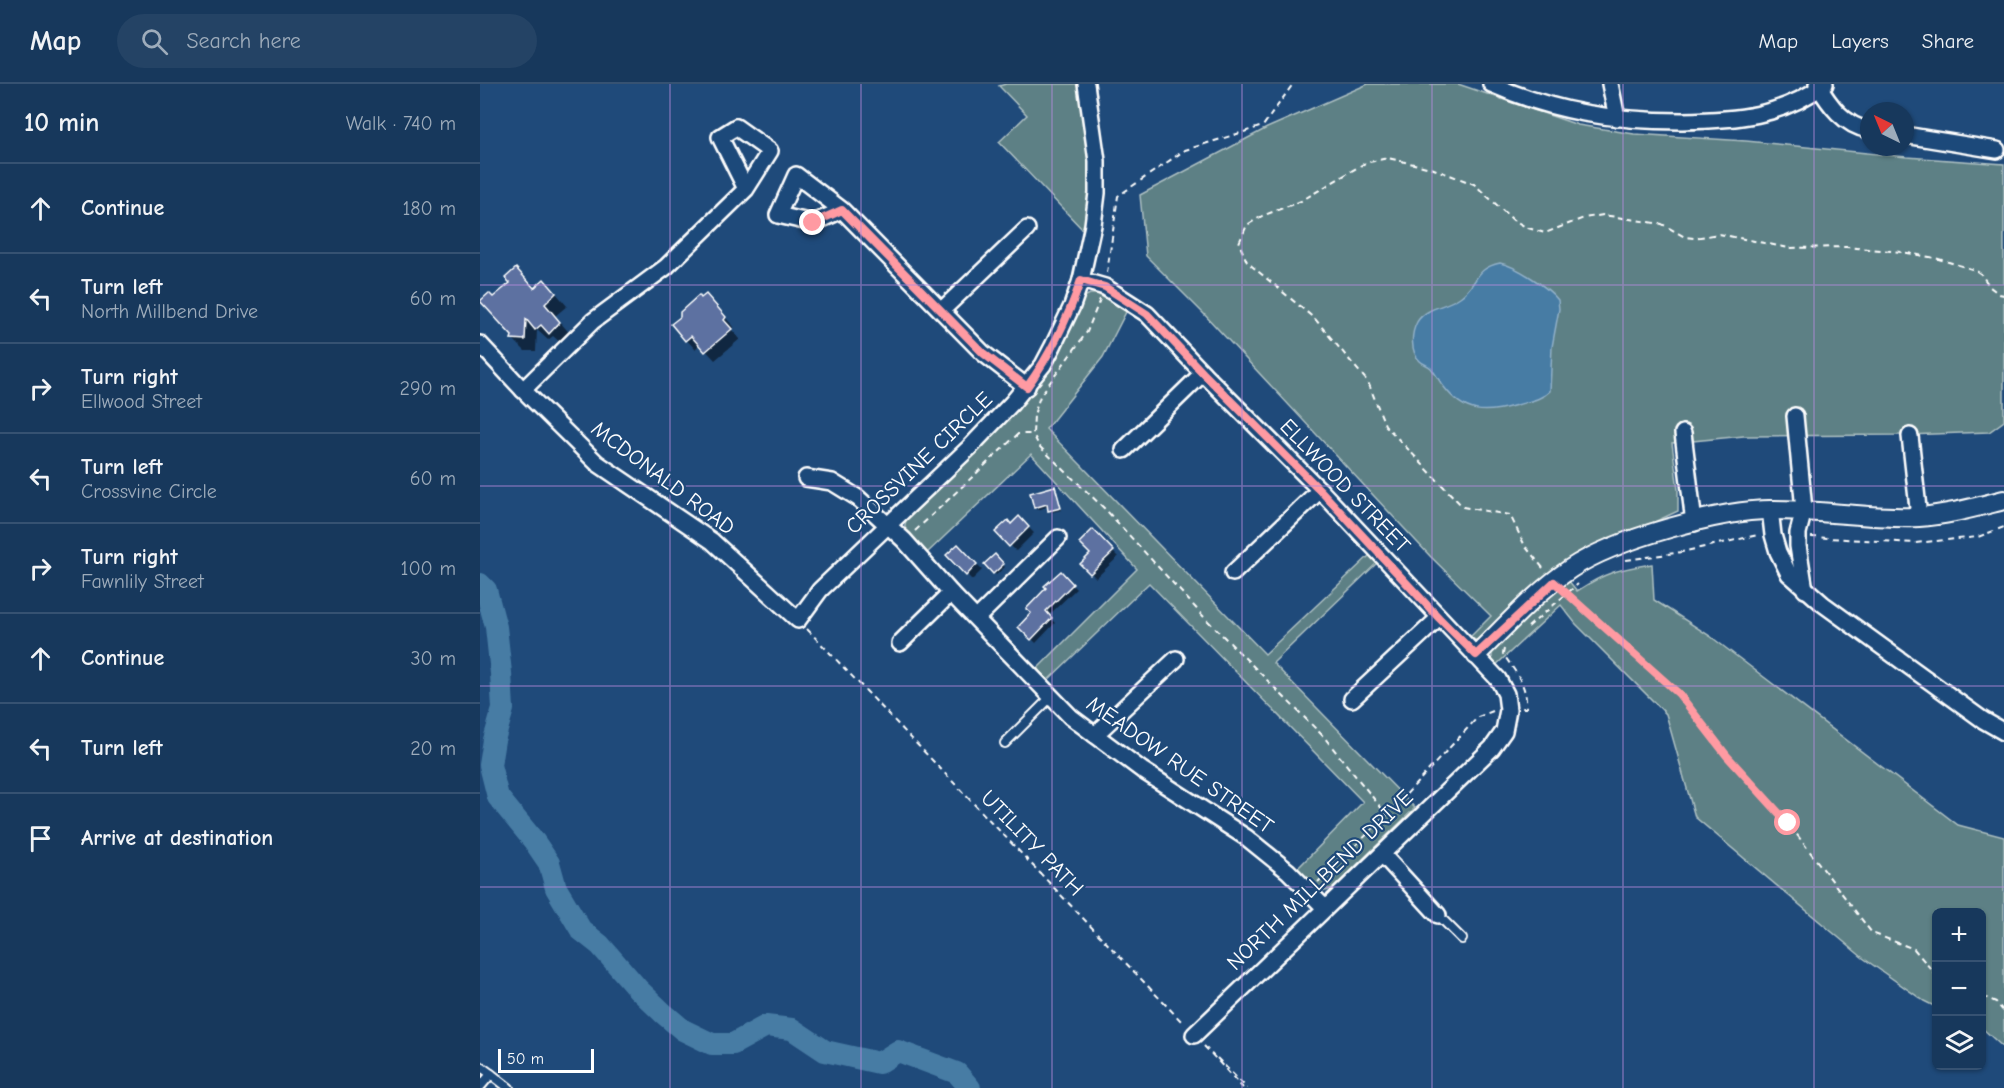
<!DOCTYPE html>
<html lang="en">
<head>
<meta charset="utf-8">
<style>
	:root { --surface:#17385c; --page:#244365; --text:#f1f3f6; --muted:#9eacbb; --line:#365272 }
	body { margin:0; font-family:"Comic Neue",sans-serif; background:var(--page); color:var(--text) }
	.controls { position:absolute; right:18px; bottom:18px; display:grid; overflow:hidden; border-radius:9px; box-shadow:0 2px 4px #0004 }
	.controls button { width:54px; height:54px; display:grid; place-items:center; padding:0; border:0; border-bottom:2px solid var(--line); background:var(--surface); color:var(--text); font:30px sans-serif }
	.compass { position:absolute; left:1380px; top:18px; width:54px; height:54px; border-radius:50%; background:var(--surface); box-shadow:0 2px 4px #0004; rotate:317deg }
	.scale { position:absolute; left:18px; bottom:15px; width:96px; box-sizing:border-box; padding-left:6px; border:3px solid #fff; border-top:0; font-size:16px; line-height:21px; white-space:nowrap; color:#fff; -webkit-text-stroke:4px #1f4a7a; paint-order:stroke }
	.stop { position:absolute; width:18px; height:18px; margin:-14px; border:4px solid #ff9aa2; border-radius:50%; background:#fff }
	.stop.end { background:#ff9aa2; border-color:#fff; box-shadow:0 2px 6px #0008 }
	.list { margin:0; padding:0; list-style:none }
	h2 { display:flex; justify-content:space-between; align-items:center; height:78px; margin:0; padding:0 24px; font-size:26px }
	h2 small { font-size:20px; font-weight:400; color:var(--muted) }
	.list li { display:grid; grid-template-columns:39px 1fr auto; gap:18px; align-items:center; box-sizing:border-box; height:90px; padding:0 24px; border-top:2px solid var(--line) }
	.list b { display:block; font-size:22px; white-space:nowrap }
	.list p { margin:0; font-size:20px; white-space:nowrap; color:var(--muted) }
	.list em { font-size:20px; font-style:normal; color:var(--muted) }
	.icon { flex:none; width:33px; height:33px; fill:none; stroke:currentColor; stroke-width:2; stroke-linecap:round; stroke-linejoin:round }
	.map { position:relative; flex:none; width:1524px; height:1004px; overflow:hidden }
	header { display:flex; align-items:center; gap:36px; box-sizing:border-box; height:84px; padding:0 30px; background:var(--surface); border-bottom:2px solid var(--line) }
	header strong { font-size:28px }
	nav { display:flex; gap:33px; margin-inline-start:auto; font-size:21px }
	.search { width:420px; height:54px; background:var(--page); display:flex; align-items:center; gap:15px; box-sizing:border-box; padding:0 21px; border-radius:33px; color:var(--muted); font-size:22px }
	main { display:flex }
	aside { flex:1; background:var(--surface) }
	.map>svg:first-child { display:block }
</style>
</head>
<body>
<header>
<strong>Map</strong>
<div class="search"><svg class="icon" aria-label="search" viewBox="0 0 24 24"><circle cx="10" cy="10" r="6"/><path d="M15 15l6 6"/></svg>Search here</div>
<nav><a>Map</a><a>Layers</a><a>Share</a></nav>
</header>
<main>
<aside>
<h2>10 min<small>Walk · 740 m</small></h2>
<ul class="list">
<li><svg class="icon" aria-label="ahead" viewBox="0 0 24 24"><path d="M12 20V5M6 11l6-6 6 6"/></svg><div><b>Continue</b></div><em>180 m</em></li>
<li><svg class="icon" aria-label="left" viewBox="0 0 24 24"><path d="M17 20v-9H6M10 6l-5 5 5 5"/></svg><div><b>Turn left</b><p>North Millbend Drive</p></div><em>60 m</em></li>
<li><svg class="icon" aria-label="right" viewBox="0 0 24 24"><path d="M7 20v-9h11M14 6l5 5-5 5"/></svg><div><b>Turn right</b><p>Ellwood Street</p></div><em>290 m</em></li>
<li><svg class="icon" aria-label="left" viewBox="0 0 24 24"><path d="M17 20v-9H6M10 6l-5 5 5 5"/></svg><div><b>Turn left</b><p>Crossvine Circle</p></div><em>60 m</em></li>
<li><svg class="icon" aria-label="right" viewBox="0 0 24 24"><path d="M7 20v-9h11M14 6l5 5-5 5"/></svg><div><b>Turn right</b><p>Fawnlily Street</p></div><em>100 m</em></li>
<li><svg class="icon" aria-label="ahead" viewBox="0 0 24 24"><path d="M12 20V5M6 11l6-6 6 6"/></svg><div><b>Continue</b></div><em>30 m</em></li>
<li><svg class="icon" aria-label="left" viewBox="0 0 24 24"><path d="M17 20v-9H6M10 6l-5 5 5 5"/></svg><div><b>Turn left</b></div><em>20 m</em></li>
<li><svg class="icon" aria-label="arrive" viewBox="0 0 24 24"><path d="M6 21V4h12l-3 4 3 4H6"/></svg><div><b>Arrive at destination</b></div></li>
</ul>
</aside>
<div class="map">
<svg width="1524" height="1004" viewBox="0 0 1524 1004">
	<rect width="100%" height="100%" fill="#1f4a7a"/>
	<filter id="ink" filterUnits="userSpaceOnUse"><feTurbulence type="fractalNoise" baseFrequency=".0167" numOctaves="2"/><feDisplacementMap in="SourceGraphic" scale="12" xChannelSelector="R" yChannelSelector="G"/><feConvolveMatrix kernelMatrix="1 2 1 2 8 2 1 2 1" color-interpolation-filters="sRGB"/></filter>
	<g filter="url(#ink)">
		<!-- green -->
		<g fill="#5d8085" stroke="#aec0c2" stroke-width="1.5">
			<polygon points="526,0 598,0 609,69 608,118 605,148 519,58 547,31 519,2"/>
			<path d="M888,0H978L1098,41L1154,50L1266,57L1427,73L1524,80V337L1509,348L1426,351L1264,352L1192,359L1198,406V427L1155,447L1108,464L1078,484L1097,507C1126,488 1139,485 1172,480L1174,516L1230,552L1478,741L1524,753V964L1502,944V828H1456V923L1444,917L1383,874L1215,733L1186,630L1096,540L1081,521L1016,581L1012,575V566L1001,555L995,556L990,553L1011,532L950,472L723,229L666,172L660,111L787,44Z"/>
			<path d="M610,210H617L647,226L623,273L566,345L785,570L890,471L897,479L793,579L935,724L853,804L846,807L832,800L816,786L883,718L669,499L566,598L555,587L657,485L551,370L445,471C432,457 418,452 428,432C470,392 517,353 552,307C574,279 590,247 602,214Z"/>
		</g>
		<!-- water -->
		<path fill="#477ca4" stroke="#91b0c8" stroke-width="1.5" d="M1020,179C1036,182 1068,203 1078,216L1079,225L1072,263L1070,307C1061,316 1049,317 1037,321C1006,330 985,331 964,303C959,297 956,290 951,284C948,281 943,280 940,277C930,268 931,249 937,238C946,223 966,223 980,213C998,201 994,184 1020,179Z"/>
		<!-- shadow -->
		<g fill="#0007">
			<polygon points="54,206 76,209 87,222 75,232 91,251 82,260 73,252 68,256 57,246 56,267 45,267 33,255 33,252 14,215"/>
			<polygon points="234,221 254,243 251,245 260,255 235,276 220,260 215,265 193,241"/>
			<polygon points="575,404 582,426 572,428 569,422 558,426 555,423"/>
			<polygon points="539,434 554,449 536,467 517,448 532,442"/>
			<polygon points="613,447 638,473 616,494 602,480 612,470"/>
			<polygon points="478,462 502,486 492,496 468,471"/>
			<polygon points="515,472 525,483 516,491 506,480"/>
			<polygon points="581,489 596,505 568,532 575,539 556,559 540,543 553,530 568,504"/>
		</g>
		<g fill="none" stroke-linecap="round" stroke-linejoin="round">
			<!-- river -->
			<polyline stroke="#477ca4" stroke-width="22" points="0,500 6,506 16,543 21,589 23,625 14,656 10,681 18,713 54,757 69,779 76,804 101,846 120,861 158,905 183,929 203,946 232,960 253,960 286,942 312,945 345,967 399,979 418,967 477,989 490,1004"/>
		</g>
		<!-- building -->
		<g fill="#5d71a1" stroke="#fff" stroke-width="1.5">
			<polygon points="36,184 54,204 64,195 76,209 65,220 80,238 69,250 61,241 55,246 46,235 45,256 31,255 32,252 0,217 9,209 13,213 30,199 25,194"/>
			<polygon points="226,210 246,233 244,236 252,245 225,268 211,252 205,257 191,240 200,233 200,228 219,211 221,214"/>
			<polygon points="575,402 581,424 568,427 567,420 554,424 550,409"/>
			<polygon points="539,432 549,443 529,463 515,448 528,436 531,440"/>
			<polygon points="613,445 634,467 610,490 600,480 610,470 599,459"/>
			<polygon points="478,460 497,480 486,492 466,471"/>
			<polygon points="515,470 524,480 513,490 504,480"/>
			<polygon points="581,487 593,500 566,527 572,534 551,556 538,543 551,529 546,525 566,504 564,502"/>
		</g>
		<g fill="none" stroke-linecap="round" stroke-linejoin="round">
			<!-- service casing -->
			<g stroke="#fff" stroke-width="12">
				<g id="service">
					<polyline points="525,659 571,613"/>
					<polyline points="958,831 982,855"/>
					<polyline points="0,982 11,990 0,1003"/>
					<polyline points="11,990 29,1004"/>
				</g>
			</g>
			<!-- minor casing -->
			<g stroke="#fff" stroke-width="20">
				<g id="minor">
					<path d="M1011,0C1074,28 1133,37 1202,37C1256,36 1301,33 1345,0"/>
					<polyline points="1130,0 1137,34"/>
					<path d="M1337,0C1349,20 1364,42 1389,46"/>
					<polyline points="1425,51 1517,66"/>
					<polyline points="362,126 333,139 298,131 316,91 362,126 503,269 547,303"/>
					<polyline points="601,196 625,203 667,230 723,289 840,406 1018,595 1026,610 1028,626 1024,647 1012,664 714,951"/>
					<polyline points="462,226 547,145"/>
					<polyline points="0,260 43,306 117,379 232,457 318,536 340,506 489,364 532,319 563,281 573,262 592,222 601,196 613,141 617,109 617,77 606,0"/>
					<polyline points="43,306 113,237 186,183 266,105 290,67 256,43 240,53 266,105"/>
					<polyline points="1315,332 1324,426 1318,449 1318,462 1325,506"/>
					<polyline points="1203,349 1214,439"/>
					<polyline points="1430,352 1439,433"/>
					<polyline points="644,366 723,289"/>
					<polyline points="326,394 352,398 378,414 424,456 471,509 591,633 662,686 767,754 808,787 845,824"/>
					<polyline points="1290,425 1293,451 1298,468 1309,490 1343,520 1503,636 1524,648"/>
					<polyline points="753,489 840,406"/>
					<polyline points="497,534 578,454"/>
					<polyline points="420,559 471,509"/>
					<polyline points="872,615 959,534"/>
					<polyline points="615,651 696,575"/>
					<polyline points="902,770 958,831"/>
				</g>
			</g>
			<!-- tertiary casing -->
			<g stroke="#fff" stroke-width="22">
				<path id="tertiary" d="M996,571C1026,542 1055,509 1090,485C1133,456 1242,425 1294,426C1342,426 1391,435 1439,433C1468,431 1496,423 1524,416"/>
			</g>
			<!-- path -->
			<g stroke="#fff" stroke-width="2" stroke-dasharray="6 4.5" stroke-linecap="butt">
				<polyline points="627,189 638,112 705,66 783,42 813,0"/>
				<polyline points="620,215 607,248 560,312 554,331 553,350 559,362 626,426 724,533 844,653 907,731 998,633 1013,627"/>
				<polyline points="435,447 538,350 553,350"/>
				<polyline points="1331,453 1435,459 1498,453 1524,443"/>
				<polyline points="1146,476 1202,468 1278,451"/>
				<polyline points="1063,484 1045,462 1030,431 983,423 905,341 888,298 835,235 767,178 759,159 767,141 782,132 821,117 885,79 908,74 951,84 994,100 1033,136 1048,144 1065,149 1104,134 1123,131 1182,140 1205,153 1214,154 1239,150 1309,164 1366,163 1422,168 1455,174 1495,186 1501,190 1510,203 1519,210 1524,211"/>
				<polyline points="1086,508 1199,610 1247,672 1308,739 1392,849 1434,865 1456,891"/>
				<polyline points="1048,543 1098,500"/>
				<polyline points="327,545 704,940"/>
				<path d="M1024,565L1023,570C1035,587 1048,602 1046,624H1042"/>
				<polyline points="838,798 907,731"/>
				<polyline points="1502,912 1516,918 1524,928"/>
				<polyline points="724,962 763,1004"/>
				<polyline points="737,974 767,1004"/>
			</g>
			<!-- service -->
			<use href="#service" stroke="#1f4a7a" stroke-width="8"/>
			<!-- minor -->
			<use href="#minor" stroke="#1f4a7a" stroke-width="15"/>
			<!-- tertiary -->
			<use href="#tertiary" stroke="#1f4a7a" stroke-width="18"/>
		</g>
	</g>
	<g fill="none" stroke-linecap="round" stroke-linejoin="round" filter="url(#ink)">
		<!-- route -->
		<path stroke="#ff9aa2" stroke-width="8" d="M333,139L362,126L503,269L547,303C571,270 588,234 601,196L625,203L667,230L723,289L840,406L959,534L996,571L1074,498L1199,610L1247,672L1308,739"/>
	</g>
	<!-- grid -->
	<path fill="none" stroke="#b68bdc" stroke-width="1.5" stroke-opacity="0.55" d="M190,0V1004M381,0V1004M572,0V1004M762,0V1004M952,0V1004M1143,0V1004M1334,0V1004M0,201H1524M0,402H1524M0,602H1524M0,803H1524"/>
	<g text-anchor="middle" dominant-baseline="central" stroke-width="4.5" stroke-linejoin="round" paint-order="stroke">
		<!-- street labels -->
		<g font-size="22" fill="#fff" stroke="#1f4a7a">
			<text transform="translate(439 379) rotate(-44)">CROSSVINE CIRCLE</text>
			<text transform="translate(183 394) rotate(37)">MCDONALD ROAD</text>
			<text transform="translate(865 402) rotate(46)">ELLWOOD STREET</text>
			<text transform="translate(700 681) rotate(35)">MEADOW RUE STREET</text>
			<text transform="translate(552 759) rotate(46)">UTILITY PATH</text>
			<text transform="translate(840 796) rotate(-44)">NORTH MILLBEND DRIVE</text>
		</g>
	</g>
</svg>
<div class="controls">
<button>+</button>
<button>−</button>
<button><svg class="icon" aria-label="layers" viewBox="0 0 24 24"><path d="M12 4l9 5-9 5-9-5zM3 14l9 5 9-5"/></svg></button>
</div>
<svg class="compass" viewBox="-18 -18 36 36"><path d="M0-13l5 13h-10z" fill="#e53935"/><path d="M0 13l5-13h-10z" fill="#9eacbb"/></svg>
<div class="scale">50 m</div>
<div class="stop" style="left:1308px;top:739px"></div>
<div class="stop end" style="left:333px;top:139px"></div>
</div>
</main>
</body>
</html>
